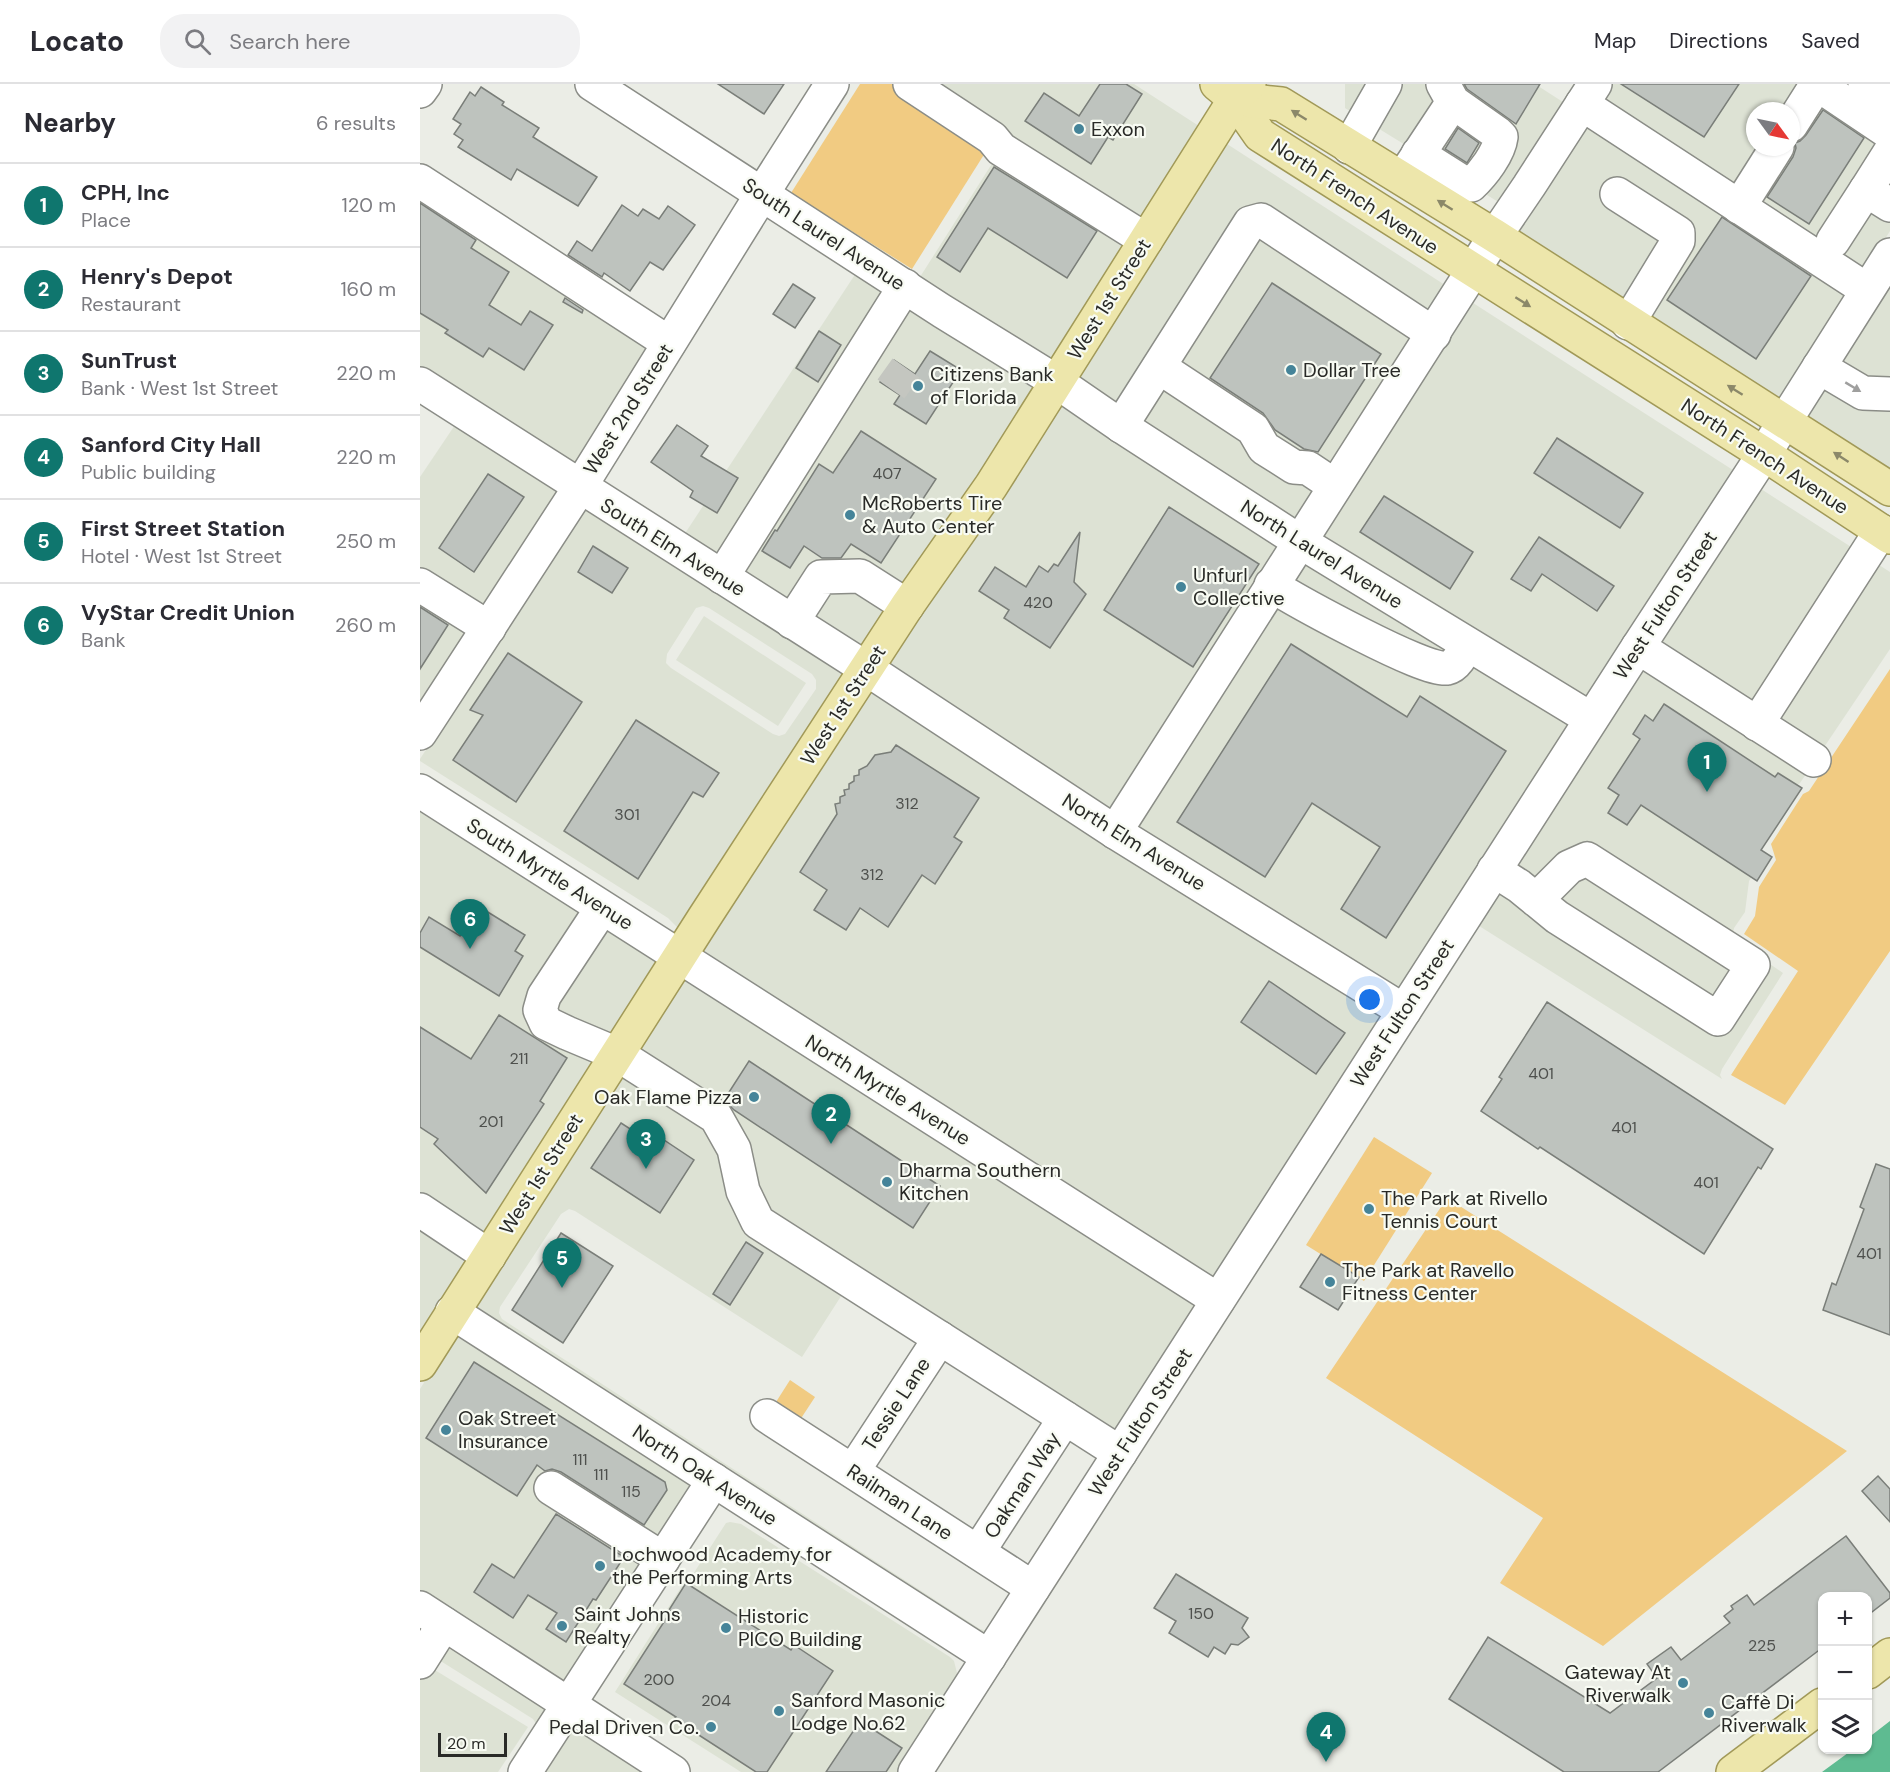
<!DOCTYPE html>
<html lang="en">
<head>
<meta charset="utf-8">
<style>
	:root { --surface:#fff; --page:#f2f2f3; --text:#2b2b33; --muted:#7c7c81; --line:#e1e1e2; --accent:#0f766e }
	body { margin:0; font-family:"DM Sans",sans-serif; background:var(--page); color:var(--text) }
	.controls { position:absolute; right:18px; bottom:18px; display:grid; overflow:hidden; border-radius:12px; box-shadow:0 2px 4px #0004 }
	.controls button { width:54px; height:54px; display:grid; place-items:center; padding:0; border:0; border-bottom:2px solid var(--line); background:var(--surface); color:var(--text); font:30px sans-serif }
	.compass { position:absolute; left:1326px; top:18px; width:54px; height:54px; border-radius:50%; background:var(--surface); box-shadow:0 2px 4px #0004; rotate:123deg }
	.scale { position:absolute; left:18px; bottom:15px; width:69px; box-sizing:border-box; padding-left:6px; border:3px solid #292a27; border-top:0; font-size:16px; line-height:21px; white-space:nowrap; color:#292a27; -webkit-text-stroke:4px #f8fbf3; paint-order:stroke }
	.you { position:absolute; left:950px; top:916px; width:21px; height:21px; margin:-15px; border:4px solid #fff; border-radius:50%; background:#1a73e8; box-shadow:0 0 0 9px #1a73e833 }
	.badge { display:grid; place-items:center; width:39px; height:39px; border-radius:50%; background:var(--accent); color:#fff; font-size:20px; font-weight:700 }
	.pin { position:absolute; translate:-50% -50px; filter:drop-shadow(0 2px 3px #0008) }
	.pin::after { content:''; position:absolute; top:32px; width:21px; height:18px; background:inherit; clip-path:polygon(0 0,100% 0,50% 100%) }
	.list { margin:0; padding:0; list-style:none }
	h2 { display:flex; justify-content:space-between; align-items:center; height:78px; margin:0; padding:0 24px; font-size:26px }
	h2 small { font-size:20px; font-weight:400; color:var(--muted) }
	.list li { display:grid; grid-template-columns:39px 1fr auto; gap:18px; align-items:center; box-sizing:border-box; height:84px; padding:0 24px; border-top:2px solid var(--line) }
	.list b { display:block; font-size:22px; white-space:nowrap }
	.list p { margin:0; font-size:20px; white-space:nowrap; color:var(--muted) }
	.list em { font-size:20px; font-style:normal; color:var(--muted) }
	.icon { flex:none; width:33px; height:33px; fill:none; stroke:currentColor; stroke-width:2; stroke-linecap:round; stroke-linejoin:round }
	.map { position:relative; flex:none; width:1470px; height:1688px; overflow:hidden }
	header { display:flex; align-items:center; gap:36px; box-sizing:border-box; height:84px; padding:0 30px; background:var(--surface); border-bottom:2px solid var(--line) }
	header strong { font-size:28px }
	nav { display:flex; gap:33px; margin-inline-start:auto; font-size:21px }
	.search { width:420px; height:54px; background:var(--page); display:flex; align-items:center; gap:15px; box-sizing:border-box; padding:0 21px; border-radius:24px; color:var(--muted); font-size:22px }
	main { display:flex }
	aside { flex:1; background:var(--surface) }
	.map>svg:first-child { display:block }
</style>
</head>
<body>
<header>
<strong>Locato</strong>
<div class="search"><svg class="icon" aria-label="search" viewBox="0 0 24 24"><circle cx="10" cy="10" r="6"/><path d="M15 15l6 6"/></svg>Search here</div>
<nav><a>Map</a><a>Directions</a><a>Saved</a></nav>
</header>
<main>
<aside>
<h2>Nearby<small>6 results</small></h2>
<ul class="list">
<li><span class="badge">1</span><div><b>CPH, Inc</b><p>Place</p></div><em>120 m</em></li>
<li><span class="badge">2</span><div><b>Henry's Depot</b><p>Restaurant</p></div><em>160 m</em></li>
<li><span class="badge">3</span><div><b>SunTrust</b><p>Bank · West 1st Street</p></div><em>220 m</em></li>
<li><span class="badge">4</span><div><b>Sanford City Hall</b><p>Public building</p></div><em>220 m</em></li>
<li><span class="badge">5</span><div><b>First Street Station</b><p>Hotel · West 1st Street</p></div><em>250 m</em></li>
<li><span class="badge">6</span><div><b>VyStar Credit Union</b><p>Bank</p></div><em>260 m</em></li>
</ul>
</aside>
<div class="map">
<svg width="1470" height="1688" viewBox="0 0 1470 1688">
	<rect width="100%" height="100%" fill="#ebede6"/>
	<!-- built -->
	<g fill="#dde2d4" fill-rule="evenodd">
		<polygon points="493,0 714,0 782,44 632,281 500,193 580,67"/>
		<polygon points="925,0 1115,0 1146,20 1080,119 925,24"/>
		<path d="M1191,0H1423L1470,30V147L1361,318L1095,146ZM1335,27H1371V63H1335Z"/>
		<polygon points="804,58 1028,203 874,440 654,296"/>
		<polygon points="40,115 242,246 155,386 0,286 0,178"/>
		<polygon points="438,186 620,301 442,568 262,454"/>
		<polygon points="1470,195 1470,388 1383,332"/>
		<polygon points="1050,217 1316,388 1166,619 897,454"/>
		<polygon points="642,316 862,460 690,731 464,583"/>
		<polygon points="37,338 142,406 0,626 0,393"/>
		<polygon points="1338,403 1470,488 1470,565 1380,699 1373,704 1340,762 1344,773 1329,797 1325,828 1314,844 1313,850 1318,858 1363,889 1302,985 1300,991 1302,995 1056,840"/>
		<path d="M165,420L429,588L260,846L248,834L0,677V675ZM283,522L289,524L392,590L396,596V605L365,650L359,652L353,650L251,584L246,579L247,570L276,524Z"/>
		<polygon points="884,473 1154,638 979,910 713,745"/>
		<polygon points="284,532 386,599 358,642 256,576"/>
		<polygon points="452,602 967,930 793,1199 307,890 281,864"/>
		<polygon points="0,728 238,878 64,1155 0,1112"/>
		<polygon points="267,884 780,1219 684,1368 425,1206 382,1273 155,1127 149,1125 141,1130 80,1223 79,1229 82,1235 560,1545 567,1547 564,1556 50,1226"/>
		<polygon points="0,1136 48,1177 0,1260"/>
		<polygon points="37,1246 276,1399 143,1603 0,1511 0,1305"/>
		<polygon points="310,1438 321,1440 530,1573 534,1577 537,1589 536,1596 477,1688 321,1688 195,1608 265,1497 268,1498 306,1439"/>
		<polygon points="0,1538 131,1623 118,1643 113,1635 11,1571 0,1571"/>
		<polygon points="5,1580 108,1643 78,1688 0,1688 0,1588"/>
		<polygon points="153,1637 232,1688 121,1688"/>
	</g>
	<!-- green -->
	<g fill="#f1cb82">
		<polygon points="440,0 474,0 570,61 492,185 371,109"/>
		<polygon points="1470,585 1470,867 1365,1021 1311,991 1378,887 1324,850 1335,832 1339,803 1356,776 1351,760 1383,710 1389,707"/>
		<polygon points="954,1053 1012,1089 944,1197 886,1161"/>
		<polygon points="1027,1114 1427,1367 1183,1562 1080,1499 1123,1434 906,1294"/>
		<polygon points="370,1296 395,1313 374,1345 349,1329"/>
	</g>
	<!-- water -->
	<polygon fill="#5ebb91" points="1470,1637 1470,1688 1402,1688 1432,1666 1448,1666 1448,1654"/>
	<!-- building -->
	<g fill="#bec3be" stroke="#7a7e79" stroke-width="1.5">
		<polygon points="298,0 364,0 344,30"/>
		<polygon points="680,0 706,0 722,10 693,56 688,53 671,80 605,37 624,9 659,32"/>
		<polygon points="1044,0 1120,0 1096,40 1047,5"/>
		<polygon points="1201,0 1319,0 1284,53"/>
		<polygon points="61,3 84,18 82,21 119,44 113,53 177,93 158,122 97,85 91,96 38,63 43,56 34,50 41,40 33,35 50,8 55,12"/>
		<polygon points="1403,26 1444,54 1389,140 1347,113 1373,73 1376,64 1375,59 1380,57 1386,51"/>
		<polygon points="1038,44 1059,59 1047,79 1025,65"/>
		<polygon points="574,83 677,147 647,194 568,144 540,188 517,173"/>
		<polygon points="0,119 56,156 51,164 89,188 69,221 101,241 110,227 133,241 104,286 69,264 63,273 25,249 28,246 0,229"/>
		<polygon points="202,121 218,132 223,125 239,135 248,122 275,141 243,186 230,178 210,207 184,189 182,193 148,171 157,157 172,167"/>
		<polygon points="1302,133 1391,192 1336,275 1247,216"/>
		<polygon points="852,199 961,270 898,368 884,365 855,346 843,329 790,294"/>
		<polygon points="373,200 395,214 375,244 353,230"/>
		<polygon points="145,214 163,226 162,229 143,218"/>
		<polygon points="399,247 421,261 398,298 376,284"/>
		<polygon points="510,267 541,286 506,340 474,320 480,311 460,298 474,276 495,290"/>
		<polygon points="257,341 288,362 281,372 318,394 297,429 270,413 273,407 231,378"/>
		<polygon points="441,347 516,395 461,479 431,460 421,474 402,474 384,462 370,484 342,467 355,446 357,447 399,380 413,389"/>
		<polygon points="1137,354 1223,409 1200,444 1114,389"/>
		<polygon points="68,390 104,413 54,488 19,464"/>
		<polygon points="964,412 1053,468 1030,505 940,448"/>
		<polygon points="749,423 839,480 773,583 684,526"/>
		<polygon points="660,448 654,498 666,510 630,564 584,534 589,526 559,507 575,483 606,503 619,482 628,488 634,480 638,482"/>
		<polygon points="1119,453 1194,502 1177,527 1122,490 1111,507 1091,495"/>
		<polygon points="173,462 208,484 192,509 158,488"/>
		<polygon points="0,523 28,541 0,585"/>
		<polygon points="871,560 987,633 1000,612 1086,667 966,854 921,825 960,763 892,719 845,793 757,738"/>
		<polygon points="88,569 162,618 96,718 33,676 63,631 50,626"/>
		<polygon points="1244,620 1355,693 1358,689 1382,704 1341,766 1352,773 1337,797 1221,721 1207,741 1188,729 1199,711 1188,704 1220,655 1213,650 1225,631 1233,637"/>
		<polygon points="216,636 299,689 283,713 273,708 218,795 144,747"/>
		<polygon points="476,661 559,714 534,753 542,758 515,800 502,791 468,843 440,824 426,846 394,826 407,806 380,788 417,730 415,720 420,719 420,713 425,711 424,706 429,705 429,700 434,697 434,692 439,691 439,686 447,682 455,671 471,668"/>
		<polygon points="58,822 105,851 95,867 103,872 79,912 0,863 0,849 9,833 40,852"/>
		<polygon points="849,897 925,949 896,990 821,938"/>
		<polygon points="1127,918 1353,1065 1341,1085 1338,1083 1284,1170 1120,1063 1118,1065 1061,1027 1082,995 1079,993"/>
		<polygon points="79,931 147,974 120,1017 124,1020 66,1109 14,1060 18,1055 0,1043 0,943 51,975"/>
		<polygon points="329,977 520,1102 493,1144 314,1026 304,1016"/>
		<polygon points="201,1039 224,1054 229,1046 274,1076 240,1129 171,1084"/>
		<polygon points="1456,1080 1470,1085 1470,1251 1403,1226 1412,1199 1416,1201 1444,1125 1440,1123"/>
		<polygon points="141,1149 193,1182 143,1259 92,1226"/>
		<polygon points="326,1158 343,1169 310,1221 293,1210"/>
		<polygon points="901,1170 939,1193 918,1226 880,1203"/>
		<polygon points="54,1278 245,1398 247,1406 224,1441 141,1388 132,1385 125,1387 117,1381 97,1412 6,1354"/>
		<polygon points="1458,1392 1470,1405 1470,1438 1442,1407"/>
		<polygon points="136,1430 204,1473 176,1516 173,1515 146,1558 126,1545 137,1529 108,1511 93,1534 54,1508 72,1480 94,1494"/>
		<polygon points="1426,1452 1470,1509 1470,1514 1448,1531 1448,1512 1402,1512 1402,1564 1238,1688 1144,1688 1029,1615 1068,1553 1190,1629 1237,1594 1227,1580 1251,1563 1261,1576 1310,1539 1304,1532 1313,1525 1311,1522 1327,1511 1334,1521"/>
		<polygon points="756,1490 828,1534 822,1544 829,1553 818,1561 811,1560 805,1570 794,1563 788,1573 749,1549 756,1537 734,1524"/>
		<polygon points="266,1499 371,1566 374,1561 413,1587 347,1688 336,1688 254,1635 256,1633 204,1600 251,1527 249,1526"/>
		<polygon points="440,1637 482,1664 466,1688 406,1688"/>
	</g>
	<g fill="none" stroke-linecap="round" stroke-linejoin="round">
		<!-- minor-tunnel -->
		<polyline stroke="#c4c6c0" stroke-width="33" stroke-dasharray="33 16" stroke-linecap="butt" points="471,305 486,284"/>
		<!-- minor casing -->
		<g stroke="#8b8d87" stroke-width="36">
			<g id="minor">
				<polyline points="172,0 522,227 637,298 701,342 879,457 1171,635"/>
				<polyline points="490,0 572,54 581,65 726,156"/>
				<polyline points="1397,0 1470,49"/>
				<polyline points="1445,0 1470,16"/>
				<polyline points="0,7 5,0"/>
				<polyline points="1162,20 1447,206"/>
				<polyline points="1371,41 1397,0"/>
				<polyline points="929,63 965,0"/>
				<path d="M998,70L1047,101H1051C1063,90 1079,69 1081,53L1077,49L1033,18L1023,0"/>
				<polyline points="986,89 1033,18"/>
				<polyline points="0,97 249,259"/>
				<polyline points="1446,106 1470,68"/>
				<polyline points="1197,110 1258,149 1258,157 1208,239"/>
				<polyline points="1319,123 1357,63"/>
				<polyline points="1413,157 1446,106 1470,121"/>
				<polyline points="739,283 833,345 844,364 874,383 888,384 915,402"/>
				<polyline points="1399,283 1443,309 1470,310"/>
				<polyline points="0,300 447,585 695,748 984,927"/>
				<polyline points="701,342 830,139 841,136 1014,250"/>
				<polyline points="302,493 485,202"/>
				<polyline points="0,501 69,544"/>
				<path d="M851,501C875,516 1006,589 1027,584C1037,582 1043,568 1047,560"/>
				<polyline points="372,538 401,493 440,492 487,522"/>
				<polyline points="1218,563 1394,676"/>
				<polyline points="1337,640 1461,447"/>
				<polyline points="0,649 160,403 342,110 412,0"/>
				<polyline points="0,707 798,1216"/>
				<polyline points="695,748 1075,152 1109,102 1175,0"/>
				<polyline points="1074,786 1099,802 1137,833 1298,935 1333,881 1167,775 1149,783 1116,816"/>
				<polyline points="182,824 124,912 120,926 126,939 147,949 197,970 296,1033 314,1065 323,1107 338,1138 700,1369"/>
				<polyline points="0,1126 69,1172"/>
				<polyline points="32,1228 569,1573"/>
				<polyline points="347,1332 613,1504"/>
				<polyline points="433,1387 520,1254"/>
				<polyline points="131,1404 243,1475"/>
				<polyline points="558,1468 645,1334"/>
				<polyline points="0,1524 253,1688"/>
				<polyline points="0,1578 24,1540"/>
				<polyline points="105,1688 294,1396"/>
				<polyline points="495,1688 1218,563 1344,370 1470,171"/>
			</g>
		</g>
		<!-- major casing -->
		<g stroke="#a19958" stroke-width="36">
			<g id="major">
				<polyline points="797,0 815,15 840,51 1344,370 1470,453"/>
				<polyline points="815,15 861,20 1075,152 1470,405"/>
				<polyline points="0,1280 284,834 487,522 571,402 815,15 829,0"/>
				<polyline points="1448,1588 1470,1571"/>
				<polyline points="1313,1688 1402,1621"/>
			</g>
		</g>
		<!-- minor -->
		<use href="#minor" stroke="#fff" stroke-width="33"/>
		<!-- major -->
		<use href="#major" stroke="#ede6ab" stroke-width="33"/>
	</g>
	<!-- one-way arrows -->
	<defs><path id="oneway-solid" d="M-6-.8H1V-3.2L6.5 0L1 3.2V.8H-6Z" transform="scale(1.5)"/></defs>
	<g fill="#8b8869">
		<use href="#oneway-solid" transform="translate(879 31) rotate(-148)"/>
		<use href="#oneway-solid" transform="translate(1025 121) rotate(-148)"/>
		<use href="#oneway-solid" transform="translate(1103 218) rotate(32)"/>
		<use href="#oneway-solid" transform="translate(1315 306) rotate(-148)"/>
		<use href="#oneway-solid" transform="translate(1421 373) rotate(-147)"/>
	</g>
	<use fill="#9f9f9e" href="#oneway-solid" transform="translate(1433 303) rotate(31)"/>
	<!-- markers -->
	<g fill="#458499" stroke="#f8fbf3" stroke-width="2">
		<circle cx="659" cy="45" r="6"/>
		<circle cx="871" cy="286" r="6"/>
		<circle cx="498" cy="302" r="6"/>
		<circle cx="430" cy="431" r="6"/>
		<circle cx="761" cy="503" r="6"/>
		<circle cx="334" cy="1013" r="6"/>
		<circle cx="467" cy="1098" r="6"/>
		<circle cx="949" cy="1125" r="6"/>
		<circle cx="910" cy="1198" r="6"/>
		<circle cx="26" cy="1346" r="6"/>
		<circle cx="180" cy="1482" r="6"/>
		<circle cx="142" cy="1542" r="6"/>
		<circle cx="306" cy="1544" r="6"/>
		<circle cx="1263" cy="1599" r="6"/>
		<circle cx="359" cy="1627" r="6"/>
		<circle cx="1289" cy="1629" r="6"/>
		<circle cx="291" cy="1643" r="6"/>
	</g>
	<g text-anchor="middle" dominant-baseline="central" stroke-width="4.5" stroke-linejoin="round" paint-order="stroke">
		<!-- number labels -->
		<g font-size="16" fill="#4e504d">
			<text x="467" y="389">407</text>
			<text x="618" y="518">420</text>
			<text x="487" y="719">312</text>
			<text x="207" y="730">301</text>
			<text x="452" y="790">312</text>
			<text x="99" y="974">211</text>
			<text x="1121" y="989">401</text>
			<text x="71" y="1037">201</text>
			<text x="1204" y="1043">401</text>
			<text x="1286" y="1098">401</text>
			<text x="1449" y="1169">401</text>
			<text x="160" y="1375">111</text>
			<text x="181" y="1390">111</text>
			<text x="211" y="1407">115</text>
			<text x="781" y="1529">150</text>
			<text x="1342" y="1561">225</text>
			<text x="239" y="1595">200</text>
			<text x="296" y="1616">204</text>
		</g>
		<!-- poi labels -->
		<g font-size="20" fill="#292a27" stroke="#f8fbf3" text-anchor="start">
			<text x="671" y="45">Exxon</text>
			<text x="883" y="286">Dollar Tree</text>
			<text x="510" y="290">Citizens Bank<tspan x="510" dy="23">of Florida</tspan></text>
			<text x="442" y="419">McRoberts Tire<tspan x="442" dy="23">&amp; Auto Center</tspan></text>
			<text x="773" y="491">Unfurl<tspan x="773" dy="23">Collective</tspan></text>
			<text x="322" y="1013" text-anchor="end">Oak Flame Pizza</text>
			<text x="479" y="1086">Dharma Southern<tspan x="479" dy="23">Kitchen</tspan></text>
			<text x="961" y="1114">The Park at Rivello<tspan x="961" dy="23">Tennis Court</tspan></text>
			<text x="922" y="1186">The Park at Ravello<tspan x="922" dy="23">Fitness Center</tspan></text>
			<text x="38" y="1334">Oak Street<tspan x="38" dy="23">Insurance</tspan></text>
			<text x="192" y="1470">Lochwood Academy for<tspan x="192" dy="23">the Performing Arts</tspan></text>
			<text x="154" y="1530">Saint Johns<tspan x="154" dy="23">Realty</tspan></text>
			<text x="318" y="1532">Historic<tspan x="318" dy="23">PICO Building</tspan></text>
			<text x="1251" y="1588" text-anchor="end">Gateway At<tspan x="1251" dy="23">Riverwalk</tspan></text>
			<text x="371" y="1616">Sanford Masonic<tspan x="371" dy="23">Lodge No.62</tspan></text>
			<text x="1301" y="1618">Caffè Di<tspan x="1301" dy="23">Riverwalk</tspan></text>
			<text x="279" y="1643" text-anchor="end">Pedal Driven Co.</text>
		</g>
		<!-- street labels -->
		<g font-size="20" fill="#292a27" stroke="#f8fbf3">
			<text transform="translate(935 112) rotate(33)">North French Avenue</text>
			<text transform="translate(404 150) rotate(33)">South Laurel Avenue</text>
			<text transform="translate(689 215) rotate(-58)">West 1st Street</text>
			<text transform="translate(208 325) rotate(-58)">West 2nd Street</text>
			<text transform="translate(1345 372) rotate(33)">North French Avenue</text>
			<text transform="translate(253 463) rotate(32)">South Elm Avenue</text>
			<text transform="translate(902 470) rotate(32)">North Laurel Avenue</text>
			<text transform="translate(1245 521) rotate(-57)">West Fulton Street</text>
			<text transform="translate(423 621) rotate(-57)">West 1st Street</text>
			<text transform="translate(714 758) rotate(32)">North Elm Avenue</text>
			<text transform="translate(130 790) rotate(32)">South Myrtle Avenue</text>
			<text transform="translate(982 929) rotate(-57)">West Fulton Street</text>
			<text transform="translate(468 1006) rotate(32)">North Myrtle Avenue</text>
			<text transform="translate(121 1090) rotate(-58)">West 1st Street</text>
			<text transform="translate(476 1320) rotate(-57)">Tessie Lane</text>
			<text transform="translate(720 1338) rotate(-57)">West Fulton Street</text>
			<text transform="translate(285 1391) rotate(33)">North Oak Avenue</text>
			<text transform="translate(602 1401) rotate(-57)">Oakman Way</text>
			<text transform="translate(480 1418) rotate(33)">Railman Lane</text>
		</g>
	</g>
</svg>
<div class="controls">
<button>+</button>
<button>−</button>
<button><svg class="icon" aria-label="layers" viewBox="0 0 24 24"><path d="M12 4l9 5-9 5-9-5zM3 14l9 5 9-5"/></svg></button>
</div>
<svg class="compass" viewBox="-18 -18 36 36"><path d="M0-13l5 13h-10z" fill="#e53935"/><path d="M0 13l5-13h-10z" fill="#7c7c81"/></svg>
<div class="scale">20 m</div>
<div class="you"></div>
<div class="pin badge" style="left:1287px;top:708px">1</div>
<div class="pin badge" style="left:411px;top:1060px">2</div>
<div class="pin badge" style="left:226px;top:1085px">3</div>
<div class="pin badge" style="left:906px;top:1678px">4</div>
<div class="pin badge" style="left:142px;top:1204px">5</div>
<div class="pin badge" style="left:50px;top:865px">6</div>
</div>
</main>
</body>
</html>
